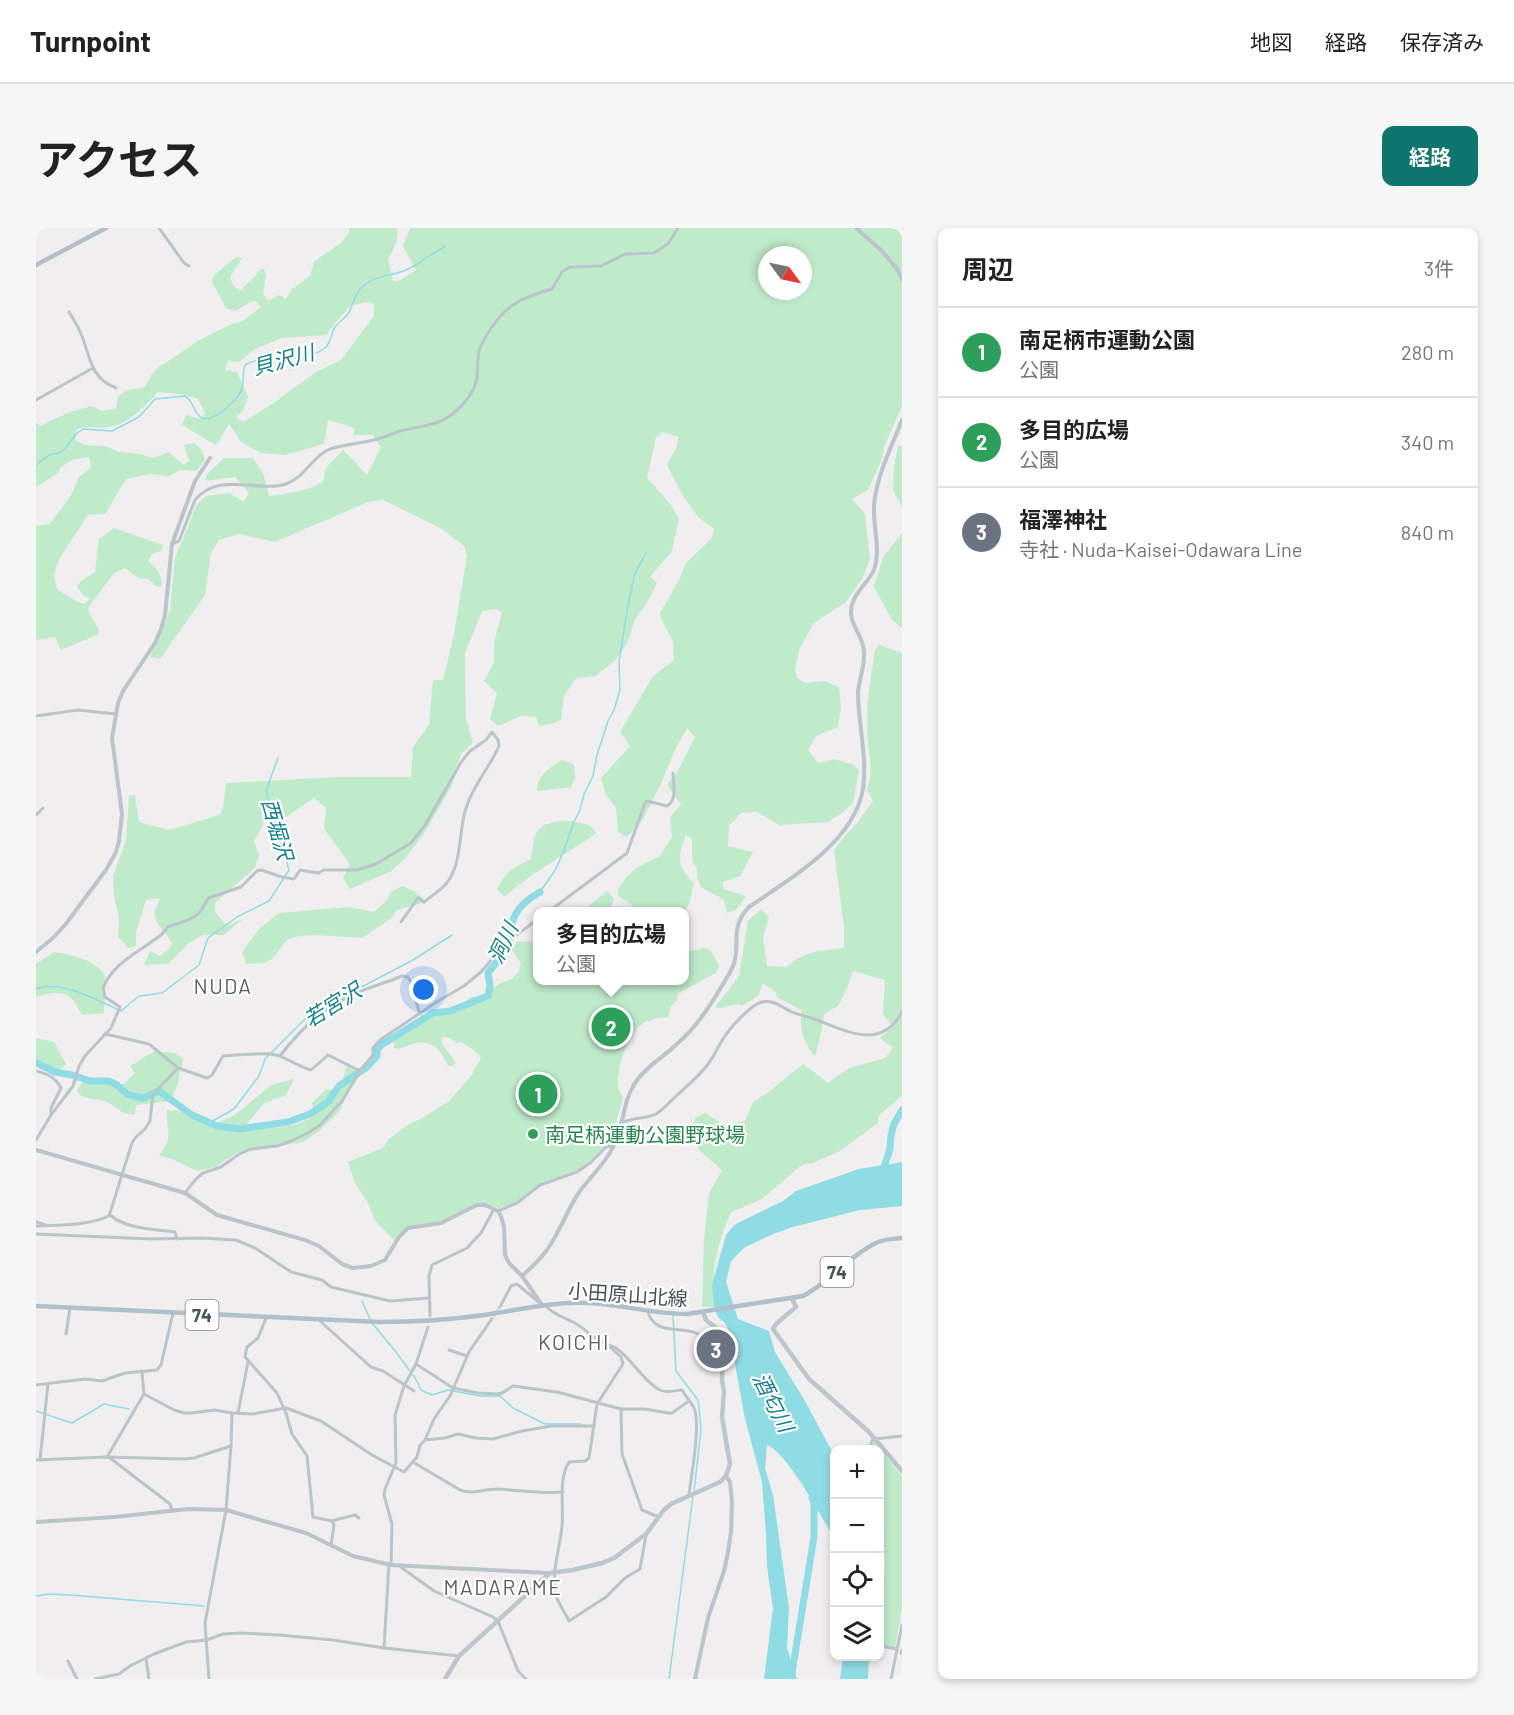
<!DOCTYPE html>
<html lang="ja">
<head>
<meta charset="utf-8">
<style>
	:root { --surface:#fff; --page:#f6f6f6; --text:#222; --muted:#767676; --line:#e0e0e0; --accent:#0f766e }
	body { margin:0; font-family:Barlow,"Noto Sans JP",sans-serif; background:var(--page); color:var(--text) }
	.controls { position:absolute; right:18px; bottom:18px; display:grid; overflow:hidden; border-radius:12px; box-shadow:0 3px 9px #0003 }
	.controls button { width:54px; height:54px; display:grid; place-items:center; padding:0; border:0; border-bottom:2px solid var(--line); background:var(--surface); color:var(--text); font:30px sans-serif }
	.compass { position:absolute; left:722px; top:18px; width:54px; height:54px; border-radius:50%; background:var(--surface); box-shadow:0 3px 9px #0003; rotate:123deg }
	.you { position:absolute; left:388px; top:762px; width:21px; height:21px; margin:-15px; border:4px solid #fff; border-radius:50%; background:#1a73e8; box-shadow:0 0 0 9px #1a73e833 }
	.badge { display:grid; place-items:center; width:39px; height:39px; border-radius:50%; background:var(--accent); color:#fff; font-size:20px; font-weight:700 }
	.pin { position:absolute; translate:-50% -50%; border:3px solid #fff; box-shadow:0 2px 6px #0006 }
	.popup { position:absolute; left:497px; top:679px; width:156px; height:78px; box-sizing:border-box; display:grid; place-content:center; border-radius:12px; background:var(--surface); filter:drop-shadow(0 2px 4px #0005); font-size:20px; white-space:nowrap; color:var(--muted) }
	.popup b { font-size:22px; color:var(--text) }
	.popup::after { content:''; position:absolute; left:50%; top:100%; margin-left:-12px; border:12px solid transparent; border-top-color:var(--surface) }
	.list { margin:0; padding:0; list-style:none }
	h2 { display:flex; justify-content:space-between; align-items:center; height:78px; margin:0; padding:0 24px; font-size:26px }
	h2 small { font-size:20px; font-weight:400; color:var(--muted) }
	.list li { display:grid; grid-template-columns:39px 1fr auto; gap:18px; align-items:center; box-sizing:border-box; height:90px; padding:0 24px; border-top:2px solid var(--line) }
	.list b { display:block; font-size:22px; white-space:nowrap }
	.list p { margin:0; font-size:20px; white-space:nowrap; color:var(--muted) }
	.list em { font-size:20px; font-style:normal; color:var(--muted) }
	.icon { flex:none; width:33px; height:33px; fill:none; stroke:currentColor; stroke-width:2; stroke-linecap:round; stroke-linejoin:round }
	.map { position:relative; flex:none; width:866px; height:1451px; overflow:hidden; border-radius:12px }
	header { display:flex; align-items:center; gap:36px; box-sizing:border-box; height:84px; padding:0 30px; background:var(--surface); border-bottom:2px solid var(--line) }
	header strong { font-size:28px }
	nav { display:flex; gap:33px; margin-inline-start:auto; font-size:21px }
	.intro { display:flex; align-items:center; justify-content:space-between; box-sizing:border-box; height:144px; padding:0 36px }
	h1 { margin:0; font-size:42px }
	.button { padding:15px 27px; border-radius:12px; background:var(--accent); color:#fff; font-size:21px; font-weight:700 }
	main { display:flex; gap:36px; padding:0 36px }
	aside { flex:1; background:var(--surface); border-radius:12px; box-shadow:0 3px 9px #0003 }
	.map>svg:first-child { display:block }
</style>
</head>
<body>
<header>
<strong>Turnpoint</strong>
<nav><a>地図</a><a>経路</a><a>保存済み</a></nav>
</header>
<div class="intro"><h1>アクセス</h1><a class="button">経路</a></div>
<main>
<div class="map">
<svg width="866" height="1451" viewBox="0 0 866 1451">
	<rect width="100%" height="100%" fill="#f0eeee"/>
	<!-- green -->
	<g fill="#bfebcb" fill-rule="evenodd">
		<path d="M313,0H361C363,12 358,21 352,31L357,53H363L380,42L367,18L374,0H866V178L848,219L846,231L832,262L816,271L829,286L834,331L827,349L810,374L778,395L763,422L759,442L761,450L769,455L788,453L803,459L805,480L802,499L780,508L772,522L782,535L798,531L817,537L823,542L817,575L807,584L792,594L743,597L721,584L705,585L693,598L692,618L717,624L704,648L687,654V661L710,668L700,682L691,685L688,672L665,659L661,650V642L656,631V611L650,607C642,629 640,638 658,655L653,676L648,683H597L595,676L582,668V661L591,648L602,639L624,628L636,609L634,589L645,576L631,557L642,543L659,509L651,500L640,520L623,560L603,598L590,609L582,604L580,580L570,567L565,550L594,518L584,504L617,448L638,432L637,413L627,395L624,385L644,350L650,335L676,310L678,301L662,289L647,268L631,237L640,220L643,209L627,204L620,209L611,250L635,277L643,291L636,323L614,349L621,355L611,375L599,391L593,412L579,433L559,448L541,450L537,454L528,468L525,492L516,496L503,498L500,489L485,488L462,498L454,491L461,465L448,453L458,434V414L466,385L461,381L446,383L429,425L430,490L437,515L425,526L415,559L389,604L368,632L355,643L314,661L307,650L314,636L288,601L290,580L278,570L247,591L229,590L226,599L218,613L223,627L219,640L179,675V684L191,698L207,691L188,707H166L153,715L132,736L108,737L114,723L124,728L134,720L136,715C132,707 120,697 119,689C118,684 122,675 124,670L110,672L100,704V718L92,720L82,709L83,689L78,668L77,648L90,612L93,568L99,567L103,594L133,602L183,587L187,581L190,555L303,549H375L377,519L393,497L397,452H407L418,406L431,328L428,318L406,301L347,272L332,274L239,314L203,306L183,312L175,325L169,367L124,431L114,429L134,382L139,330L161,276L170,268L194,265L208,274L213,265L199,249L170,253V247L188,230H217L227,245L233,268C252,266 270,263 287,254L290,240L307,222L331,247L345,219L337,207H317L319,200L292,192L288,216L249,227L225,225L205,214L193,196L180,217L146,197L150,187L163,191L169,186L162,171L145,166L122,164C109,178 92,197 72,199C59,201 52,196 40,202L39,212L49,217L69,218L83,224L104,226L117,230L132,224L148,237L153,233L148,217L158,215L166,222L169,231L161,243L144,242L133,248L113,246L90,251L69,286L52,287L23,331L18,347L21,361C30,366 38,374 49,376L54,370L48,368L41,359L45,353L59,344L63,311L78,300L127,317L125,323L117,325L112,333C120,340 127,347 125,358L121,359L112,351L102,350L89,340L78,345L52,380C52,390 63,395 63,406L25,422L19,409L0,412V298L13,296C24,282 38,268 42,250L55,240L53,229L36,232L25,239L22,245L0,259V194L4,198L31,185L56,178L66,183L80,180L82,169L91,162L108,160L116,146L125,137L133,133L162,113L195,96L205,94L225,79L218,72L199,83L190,80L176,54L177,48L200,29L206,30L194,49L197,57L204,63L219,48L224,41H228L230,48L227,65L232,73L243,67L250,71L256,61L274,48L278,34L305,15L313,5ZM731,27H767V63H731ZM329,74L338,76V88L305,132L280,144L233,178L207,194L200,189L207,182L212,169L201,144L189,142L192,133L203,134L219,121L246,110L291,107L294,101L314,78Z"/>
		<polygon points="862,218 866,218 866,279 857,262 858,238"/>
		<polygon points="866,305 866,400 856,392 838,359 847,329"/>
		<path d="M843,417L866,425V868L842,888V895L804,923L777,935L767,936L726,971L695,984C680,1020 675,1040 678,1079H666L668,1012L673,965L686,942L663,922L656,900L659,890L669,885L688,897L709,893L717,874L730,866L767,836L792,855L813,840L849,830L857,820L844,810L857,799L847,786L849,752L817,743L810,763L802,778L788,786L785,805L779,829C765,810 765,804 765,782L741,769L739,763L727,756L722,768L706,778L703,776L683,780L679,779L703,748L712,693L725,681L733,689L727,710L731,738L751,739C768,722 786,723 808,720V699L798,622L807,610L822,594L837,573L831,561C839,542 831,521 831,501C830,475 835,449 839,422Z"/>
		<path d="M526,532L533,534L538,537L539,550L535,559L501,563C500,549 514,539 526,532Z"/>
		<path d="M535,593L553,597L561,605L493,649L468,669L461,661C473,640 474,642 495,631C496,625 497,618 498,611C502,594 521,593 535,593Z"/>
		<polygon points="366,658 378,663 390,673 380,677 360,682 357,689 326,710 282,707 263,708 251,712 236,731 228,735 210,736 206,724 223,701 243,685 313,679 338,684 351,672 355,664"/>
		<polygon points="571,663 578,671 575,678 581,683 548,683 556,675"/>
		<path d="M488,713L501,714L502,752H648L649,724L669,720L675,723L683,738L680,745L641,766L642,770L635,778L632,789L621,790L612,794L611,792C608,795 603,798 600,801C590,812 581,842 582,856C582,861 585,865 587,870L576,909L578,912L576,916L570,917L547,939L535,947L508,953L477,976L463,980L447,975L401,994L372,998L361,1008L359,1013L339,993L332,975L319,955L312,934L347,920L353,911L370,898L388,889L413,873L435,848L445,830L438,822L425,814L420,815L414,810L408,809L405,811C407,820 415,826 419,834L417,838H412C403,818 395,810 373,817C367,820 364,821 358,820V812L398,787L416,786L435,769L448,767L463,756L476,751L483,743L485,735L475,721L481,714Z"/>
		<path d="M18,724C31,725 64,734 68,747C71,753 68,777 68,785L47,787C42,782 42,778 38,774C30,761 12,765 0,769V736Z"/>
		<polygon points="0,810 18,814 30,836 24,842 0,838"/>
		<path d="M119,823L140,825L147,831L142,855L135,873L100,877L99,886C86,888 80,877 68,873C57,870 48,872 41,863L46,854L57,856H88L99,845L94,838Z"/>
		<path d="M310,838L321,844L303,884L283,903L267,914L199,926L179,939L161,943L136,931L123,927C126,923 130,918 131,914C135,903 129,893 131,882L161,885L179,896L199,887L235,857L258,851L250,867L228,875L210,897C226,904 266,899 279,887L276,875L290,861L297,862L307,852Z"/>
		<polygon points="838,1214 866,1248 866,1380 859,1420 844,1417 844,1388 849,1343 849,1321 847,1285 844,1261 844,1222 837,1221 836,1215"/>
	</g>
	<!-- water -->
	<g fill="#8fdce5">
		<path d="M866,934V978L824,982L757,999L737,1006L709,1019L695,1033L690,1054L702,1091L733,1103L739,1124L769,1173L798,1227V1310C786,1290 751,1224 731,1217L729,1240L737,1267L753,1380L751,1420L761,1451H728L737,1380L731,1339L730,1306L726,1254L709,1191L693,1103L689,1095L682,1089L678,1079L676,1057L690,1007L698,997L747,973L760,963L823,941Z"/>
		<polygon points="807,1429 833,1429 832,1451 804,1451"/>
	</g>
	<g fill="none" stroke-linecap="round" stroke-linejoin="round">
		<!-- stream -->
		<g stroke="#8fdce5" stroke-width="1.5">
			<path d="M0,237L13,227L23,225L28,222L41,205L47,201L76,203L103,189L119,171L149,168C159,174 157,186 166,190C176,195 199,174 204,165C209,157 206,146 209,137C234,123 263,139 289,120C295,115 295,105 299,99C303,94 308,91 312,86C317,78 318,68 324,61C336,47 354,49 370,42C383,36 396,26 409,18"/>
			<polyline points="504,664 520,641 528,622 537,596 544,582 548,566 557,548 561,527 572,493 578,482 584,462 583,434 592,377 599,345 610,325"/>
			<path d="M0,761C24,751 63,773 85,783L103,768L126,765L163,737L172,710L201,689L233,673L253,642L230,563L242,530"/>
			<polyline points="173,895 198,881 223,848 229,831 274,786 377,732 416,707"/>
			<polyline points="326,1073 334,1091"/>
			<polyline points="637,1087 640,1143 662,1172 663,1179 665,1201 658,1264"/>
			<polyline points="336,1095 360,1124 374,1143"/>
			<polyline points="377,1147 382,1155 385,1162 396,1167 412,1162 444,1168 464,1168 477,1180 509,1196 545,1196"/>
			<polyline points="0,1183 36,1195 68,1176 93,1181"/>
			<polyline points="0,1368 13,1366 34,1367 168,1378"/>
			<polyline points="633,1451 657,1268"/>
		</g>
		<!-- river -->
		<g stroke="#8fdce5" stroke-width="7">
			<path d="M0,835L19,844L36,847L54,853H73L81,857L91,866L97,868L107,870L123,863L156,887L181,898L203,901L252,894L274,886L292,874L303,858L331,839L341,828V822L345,817L397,785L414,783L452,768L454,758L452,745C460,735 469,725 473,713C474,709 474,704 475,699C479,681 489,673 504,664"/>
			<polyline points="846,945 854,921 855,907 858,896 866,882"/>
			<polyline points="755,1451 778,1309 778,1274 776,1270"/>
		</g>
		<!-- minor-tunnel -->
		<polyline stroke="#c6c7c9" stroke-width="3" stroke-dasharray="3 1.5" stroke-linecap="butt" points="455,1092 465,1077"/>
		<!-- minor -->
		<g stroke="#bac4ca" stroke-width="3">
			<polyline points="123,0 148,35 153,38"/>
			<path d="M33,84C37,91 42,98 45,106C55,129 53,149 80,160"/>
			<polyline points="0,172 57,140"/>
			<path d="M136,316L143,313L159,272C183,243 221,265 250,256C269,250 278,225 297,220C311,216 327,215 342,211C350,209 359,204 368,202C383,199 402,197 415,187C426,179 439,164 441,150C442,141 441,132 443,123C446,114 451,106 456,99C473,74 489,69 516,61L526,44L534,39L565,38L589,26L618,25L632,16L642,0"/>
			<polyline points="0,488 42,482 80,486"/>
			<polyline points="0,587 7,580"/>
			<path d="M512,684L591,625L609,575L611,573L631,578C642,571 637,557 637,545"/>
			<path d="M69,806L113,816L142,840L171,850L176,847L187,828C200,827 228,824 240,827C249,829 263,839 275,842L292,827L324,843"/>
			<path d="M244,828C266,799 288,779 323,764C337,758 352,754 366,748L372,749C379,760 379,774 384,786"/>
			<path d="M0,843C12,846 19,849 25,860L15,880V885"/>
			<path d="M585,895C597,889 610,891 620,886C625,883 630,878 634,874C647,861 662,850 673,835C678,828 682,819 687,811C693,801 714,777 726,774C737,771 747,780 756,784C763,787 770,788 778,791C809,802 844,824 866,784"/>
			<path d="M0,912L15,887L37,858L43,838L49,828L75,800L84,779L69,769L67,760C77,734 106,723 126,706C128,704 130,701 132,699C135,697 138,697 141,696C159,690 164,688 172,670L205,659L221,643L225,642L246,649L258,651L264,642L282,645L288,642H321L340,636L375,615L389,597L426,533L434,523L450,512L456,504L462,512L463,518C454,539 437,557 430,580C422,604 427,635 410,656C404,663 395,668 388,674L382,670L365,694"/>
			<polyline points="149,965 160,951 167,945 185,939 202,927 214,921 241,918 255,913 270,906 284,897 306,873 324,843 337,827 337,820 344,812 402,773 428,758 445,744 470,715 502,691"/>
			<polyline points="462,983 481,975 504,957 541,944 554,935 569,920 572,918 577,919"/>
			<path d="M74,987C90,1001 118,1001 139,1004L141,1011"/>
			<polyline points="0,994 10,997"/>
			<path d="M0,998C24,997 51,998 73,988L96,915L100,909L109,901L114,893L117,866L142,840"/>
			<polyline points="0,1006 116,1011 166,1010 200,1012 219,1020 255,1044 286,1052 295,1059 354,1073 393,1070"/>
			<polyline points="465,1077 475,1058 481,1056 505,1076"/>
			<path d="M510,1078C518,1087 527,1089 537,1094C547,1099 555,1108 564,1113C570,1117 575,1117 580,1120C596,1131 609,1155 624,1162C631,1166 639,1162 646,1162C649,1168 654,1172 657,1178C666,1193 655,1248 653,1267"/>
			<path d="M612,1083C616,1104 638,1100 653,1103C660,1104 665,1108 672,1110C676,1112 682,1112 687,1112"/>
			<polyline points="394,1088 393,1048 396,1037 431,1020 445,1005 458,981"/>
			<polyline points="230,1090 222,1110 211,1119 209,1129 241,1165 250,1185 256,1206 271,1228 277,1289 296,1293 298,1297 295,1317"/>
			<polyline points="284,1093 335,1139 347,1143 378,1163"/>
			<polyline points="30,1106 34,1080"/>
			<path d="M574,1119L585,1129L587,1136L561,1176L553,1230L549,1233L533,1234C522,1251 528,1278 526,1298C524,1320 516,1341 519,1363C520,1373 529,1384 533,1393L570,1369L589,1350L604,1341L610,1307"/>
			<polyline points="413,1122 431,1128"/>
			<polyline points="380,1136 417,1160 442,1165 462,1166 466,1165 477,1158 521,1164 585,1181 609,1181 632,1185 636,1185 653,1173"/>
			<polyline points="0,1157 49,1151 66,1153 89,1145 121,1142 125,1137 137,1085"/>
			<polyline points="108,1166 138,1182 148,1185 155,1185 179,1182 196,1185 217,1186 250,1180 285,1193 336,1227 368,1244 381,1229 384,1217 389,1212 409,1210 422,1206 440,1210 457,1211 486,1203 515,1198 558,1198"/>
			<polyline points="585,1181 586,1226 606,1282 623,1289"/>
			<polyline points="202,1185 212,1134"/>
			<polyline points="839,1211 866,1208"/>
			<polyline points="389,1212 398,1191 414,1168 433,1124 455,1092"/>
			<polyline points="836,1222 835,1215 838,1210"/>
			<polyline points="71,1229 108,1166 106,1144"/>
			<polyline points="74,1230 134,1276 136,1283"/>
			<polyline points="0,1232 71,1229 147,1231 158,1230 195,1218"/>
			<polyline points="4,1232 12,1156"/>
			<path d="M377,1234L424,1262C437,1267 448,1261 461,1261C483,1262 505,1266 527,1264"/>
			<path d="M844,1268C848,1303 848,1338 844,1374"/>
			<polyline points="295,1293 319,1287 323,1290"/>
			<polyline points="355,1337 356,1296 348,1267 349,1261 360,1235 359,1187 368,1158 380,1136 392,1099"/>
			<polyline points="366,1337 366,1340 398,1363 457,1389 462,1393 482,1443 490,1451"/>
			<polyline points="844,1418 861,1421"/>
			<polyline points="348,1420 353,1336"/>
			<polyline points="865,1425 866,1422"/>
			<polyline points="110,1430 113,1451"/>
			<polyline points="32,1433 41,1451"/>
			<polyline points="59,1451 83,1446 94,1438 118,1426 150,1414 171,1412 187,1406 206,1405 243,1407 297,1412 348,1420 423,1428"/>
			<polyline points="173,1451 169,1395 190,1282 195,1218 196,1185"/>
			<polyline points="855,1451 866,1397"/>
		</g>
		<!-- tertiary -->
		<g stroke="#bac4ca" stroke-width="4">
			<polyline points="820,0 846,23 861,41 866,51"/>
			<polyline points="0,724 17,710 29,697 70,642 80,624 83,613 86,586 76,510 82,475 87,463 119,415 125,401 129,387 136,316 159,253 174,230"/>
			<polyline points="0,922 149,965 181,987 269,1012 283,1018 306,1036 317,1040 335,1038 349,1032 363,1009 372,1000 405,995 441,977 449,977 462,983 465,988 468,999 469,1027 473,1035 486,1048 506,1077"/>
			<path d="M486,1048C497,1038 509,1027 516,1014C526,998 533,979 544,963C555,948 569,936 577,919C588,899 586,875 599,855C610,838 628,829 642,815C663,797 679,770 693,746C709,720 690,703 713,679C756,649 826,610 828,551C830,522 822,494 822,465C823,451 829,438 828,424C828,411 816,399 815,386C814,367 831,357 838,342C845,322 837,299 838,279C839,251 856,218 866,192"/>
			<polyline points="0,1294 78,1289 152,1281 190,1282 270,1305 317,1328 355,1337 513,1345"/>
			<polyline points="659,1451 672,1390 688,1343 692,1324 695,1304 696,1274 694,1254 690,1248"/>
		</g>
		<!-- secondary -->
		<g stroke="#bbc6ce" stroke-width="4.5">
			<polyline points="756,1070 760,1079 740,1096 737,1101 773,1151 832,1203 866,1243"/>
			<polyline points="409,1451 423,1428 514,1345 537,1342 566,1335 578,1330 610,1306 628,1282 635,1276 684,1254 690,1248 694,1236 686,1189 688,1164 686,1152 687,1112 683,1102 670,1092 667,1084"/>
		</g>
		<!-- primary -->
		<g stroke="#afc0cb" stroke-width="4.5">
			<polyline points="0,37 70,0"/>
			<path d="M0,1078L343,1094C378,1094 413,1092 448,1087C476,1083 505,1076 534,1075C574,1073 611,1086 651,1086L767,1068C794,1054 814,1027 842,1014C850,1011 858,1011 866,1010"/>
		</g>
	</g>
	<!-- markers -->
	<circle fill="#2e9e5b" stroke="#fff" stroke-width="2" cx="497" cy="906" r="6"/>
	<g text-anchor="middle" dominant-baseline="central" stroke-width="4.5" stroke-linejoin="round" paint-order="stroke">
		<!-- shield labels -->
		<g fill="#fff" stroke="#7e878c" stroke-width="1.5">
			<rect x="784.5" y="1029" width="33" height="30" rx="4.5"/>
			<rect x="149.5" y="1072" width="33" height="30" rx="4.5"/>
		</g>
		<g font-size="18" font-weight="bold" fill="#47535a">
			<text x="801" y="1044">74</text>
			<text x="166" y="1087">74</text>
		</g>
		<!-- leisure labels -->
		<g font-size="20" fill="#27864d" stroke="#fff" text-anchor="start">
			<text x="509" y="906">南足柄運動公園野球場</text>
		</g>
		<!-- street labels -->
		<g font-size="20" fill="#47535a" stroke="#fff">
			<text transform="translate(592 1066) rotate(4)">小田原山北線</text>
		</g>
		<!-- water labels -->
		<g font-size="21" font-style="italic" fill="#168290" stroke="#fff">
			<text transform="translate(247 131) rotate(-15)">貝沢川</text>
			<text transform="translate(242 601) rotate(74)">西堀沢</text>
			<text transform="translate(466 715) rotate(-65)">洞川</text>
			<text transform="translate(296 776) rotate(-32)">若宮沢</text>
			<text transform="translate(738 1174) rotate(63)">酒匂川</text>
		</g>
		<!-- neighbourhood labels -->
		<g font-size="21" letter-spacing="1.5" fill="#5b5f62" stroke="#fff">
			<text x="187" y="757">NUDA</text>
			<text x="538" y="1113">KOICHI</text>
			<text x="467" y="1358">MADARAME</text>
		</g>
	</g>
</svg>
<div class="controls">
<button>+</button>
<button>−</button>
<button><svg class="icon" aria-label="locate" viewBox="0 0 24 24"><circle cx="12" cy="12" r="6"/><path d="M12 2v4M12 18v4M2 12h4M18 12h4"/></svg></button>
<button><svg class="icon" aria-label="layers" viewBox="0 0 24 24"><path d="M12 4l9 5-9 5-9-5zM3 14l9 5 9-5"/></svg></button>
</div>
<svg class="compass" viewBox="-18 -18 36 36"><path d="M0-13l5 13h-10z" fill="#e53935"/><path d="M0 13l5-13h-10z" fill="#767676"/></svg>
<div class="you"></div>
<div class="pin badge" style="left:502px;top:866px;background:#2e9e5b">1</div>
<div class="pin badge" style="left:575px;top:799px;background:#2e9e5b">2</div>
<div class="popup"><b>多目的広場</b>公園</div>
<div class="pin badge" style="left:680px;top:1121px;background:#6b7280">3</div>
</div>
<aside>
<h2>周辺<small>3件</small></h2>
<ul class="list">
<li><span class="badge" style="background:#2e9e5b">1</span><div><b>南足柄市運動公園</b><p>公園</p></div><em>280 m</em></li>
<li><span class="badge" style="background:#2e9e5b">2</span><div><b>多目的広場</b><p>公園</p></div><em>340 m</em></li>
<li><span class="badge" style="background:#6b7280">3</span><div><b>福澤神社</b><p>寺社 · Nuda-Kaisei-Odawara Line</p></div><em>840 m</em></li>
</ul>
</aside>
</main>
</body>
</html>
